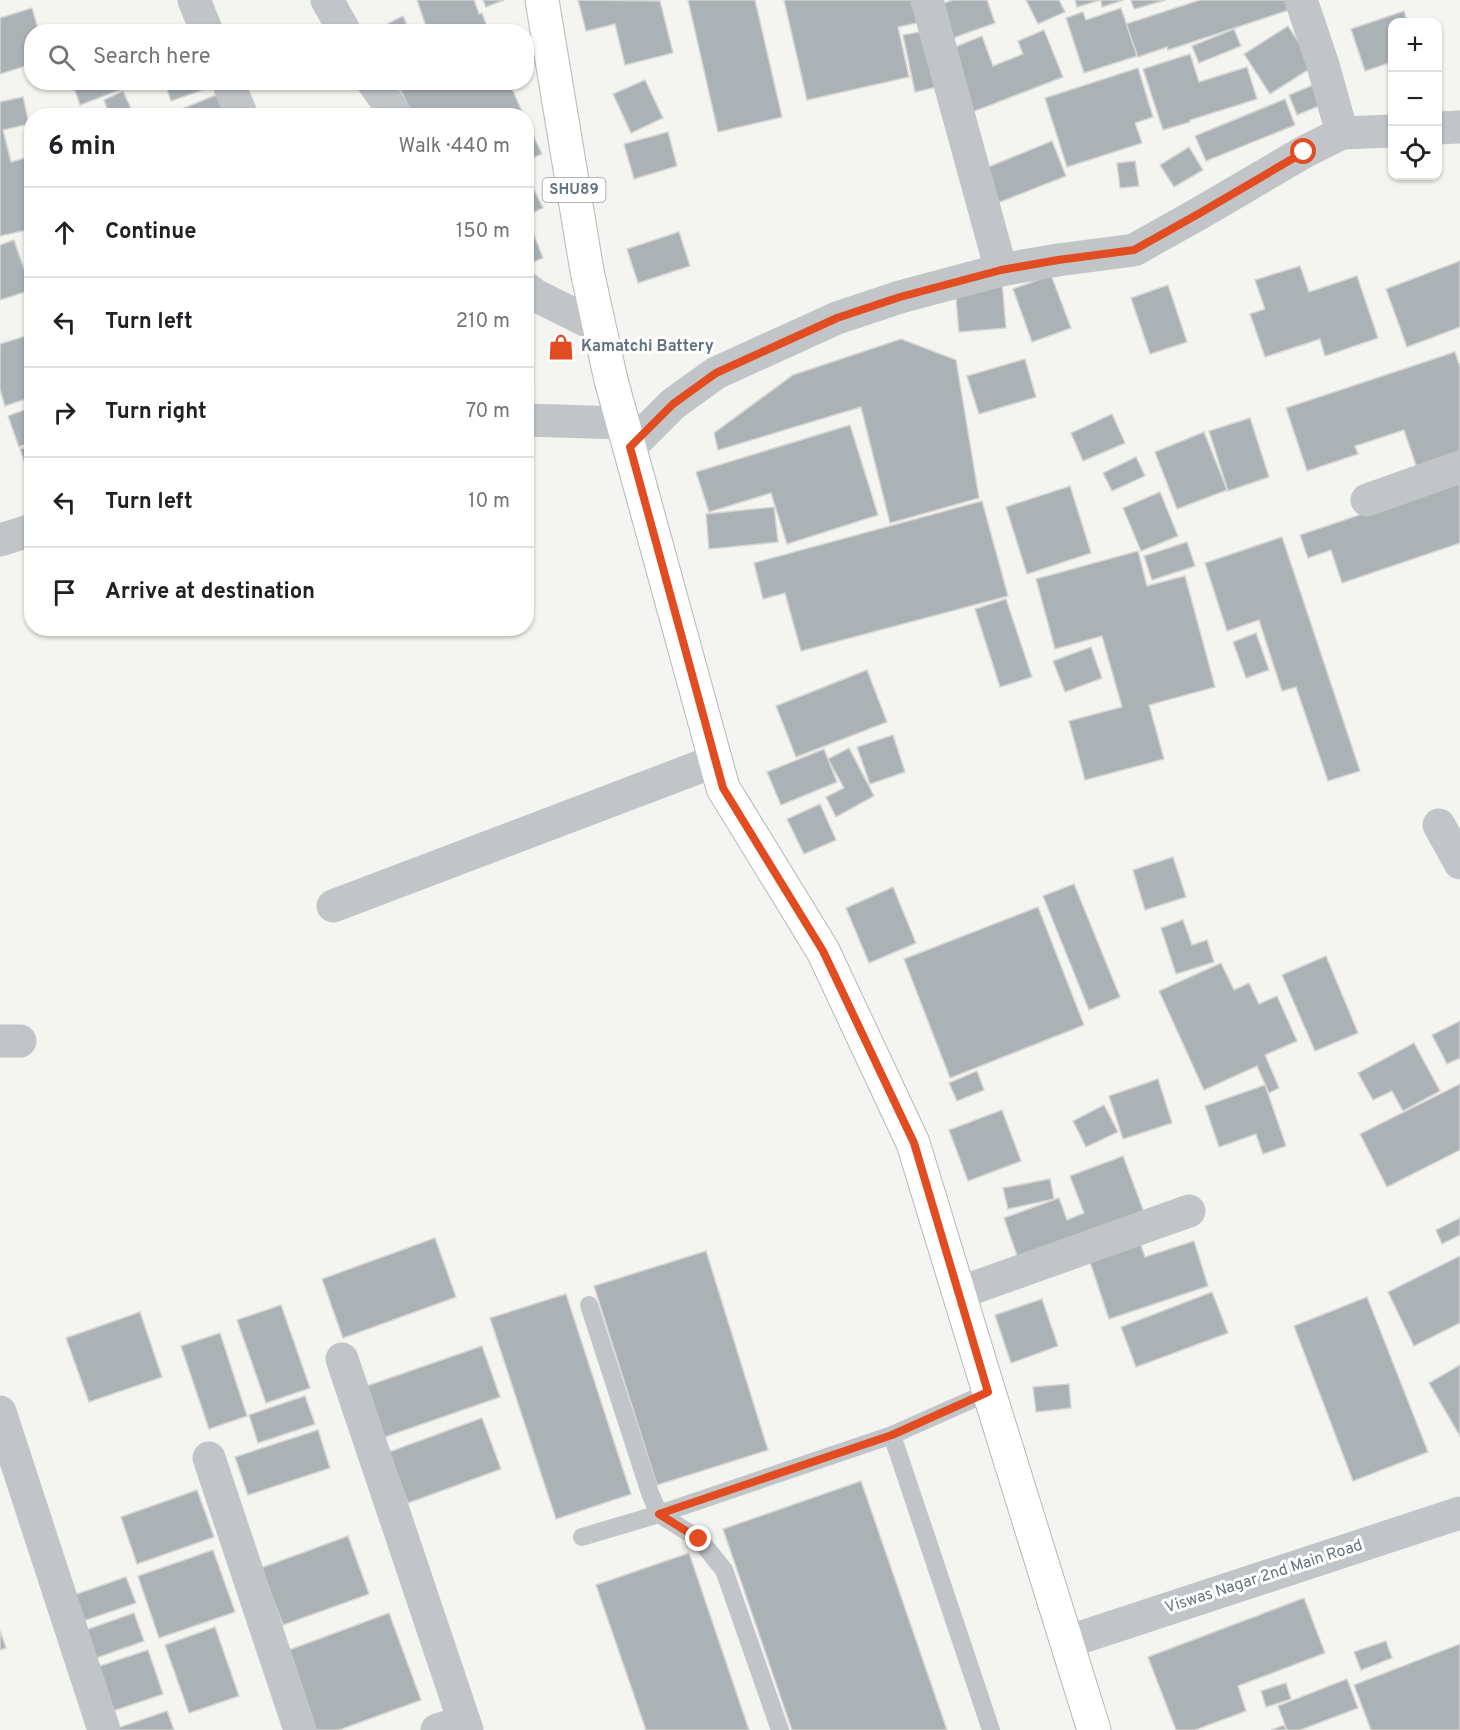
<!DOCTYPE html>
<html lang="en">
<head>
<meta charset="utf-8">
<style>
	:root { --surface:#fff; --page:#f6f6f6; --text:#202124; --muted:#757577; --line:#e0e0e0 }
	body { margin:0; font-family:Overpass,sans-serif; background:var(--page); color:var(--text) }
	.controls { position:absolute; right:18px; top:18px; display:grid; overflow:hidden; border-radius:12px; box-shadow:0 2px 4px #0004 }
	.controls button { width:54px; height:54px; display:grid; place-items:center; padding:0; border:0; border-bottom:2px solid var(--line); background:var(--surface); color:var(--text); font:30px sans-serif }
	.stop { position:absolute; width:18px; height:18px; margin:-14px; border:4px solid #e24c21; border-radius:50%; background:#fff }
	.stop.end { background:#e24c21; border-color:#fff; box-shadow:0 2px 6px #0008 }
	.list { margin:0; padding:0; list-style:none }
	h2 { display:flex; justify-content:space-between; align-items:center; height:78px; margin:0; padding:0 24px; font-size:26px }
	h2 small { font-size:20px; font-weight:400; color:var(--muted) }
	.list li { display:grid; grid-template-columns:39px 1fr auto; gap:18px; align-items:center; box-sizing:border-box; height:90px; padding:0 24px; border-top:2px solid var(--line) }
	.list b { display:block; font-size:22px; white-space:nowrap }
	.list em { font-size:20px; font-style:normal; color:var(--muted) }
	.icon { flex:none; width:33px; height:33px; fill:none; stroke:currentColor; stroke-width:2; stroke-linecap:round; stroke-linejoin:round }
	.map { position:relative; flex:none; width:1460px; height:1730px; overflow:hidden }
	.search { position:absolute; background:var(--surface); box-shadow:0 2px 4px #0004; left:24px; top:24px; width:510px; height:66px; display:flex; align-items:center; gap:15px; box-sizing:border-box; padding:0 21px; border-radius:24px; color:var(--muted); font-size:22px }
	.panel { position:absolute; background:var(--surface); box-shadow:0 2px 4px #0004; left:24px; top:108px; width:510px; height:528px; border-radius:24px }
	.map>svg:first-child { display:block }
</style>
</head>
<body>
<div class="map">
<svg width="1460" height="1730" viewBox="0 0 1460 1730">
	<rect width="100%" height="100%" fill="#f4f4f0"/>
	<!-- building -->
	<g fill="#aab2b6" stroke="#d5d5d3" stroke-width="1.5">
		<polygon points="417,0 474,0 479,14 482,13 489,32 428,32"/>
		<polygon points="483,0 504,0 486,7"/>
		<polygon points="578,0 660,1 673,53 625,65 615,24 586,31"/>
		<polygon points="688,0 755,0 782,117 718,132"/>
		<polygon points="784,0 912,0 917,23 898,27 909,77 807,100"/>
		<polygon points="953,0 987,0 995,23 947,40 935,6"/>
		<polygon points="1026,0 1059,0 1065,12 1038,24"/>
		<polygon points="1075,0 1124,0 1102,7 1101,0 1077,7"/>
		<polygon points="1131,0 1166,0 1134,9"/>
		<polygon points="1200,0 1286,0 1289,10 1168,50 1167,47 1138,57 1126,24"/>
		<polygon points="32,8 39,32 32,32 32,64 0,74 0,18"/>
		<polygon points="1121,8 1137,56 1084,73 1066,18 1083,12 1086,20"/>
		<polygon points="1404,11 1407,22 1392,22 1392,62 1365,71 1351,29"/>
		<polygon points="403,16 410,32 373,32 373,31"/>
		<polygon points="1288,26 1314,66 1270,94 1244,54"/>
		<polygon points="1234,29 1241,46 1199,63 1192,46"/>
		<polygon points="1044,30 1063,77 967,114 943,52 982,36 993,66 1023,54 1018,41"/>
		<polygon points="925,31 937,87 915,92 903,35"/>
		<polygon points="1190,54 1199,82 1247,67 1257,99 1190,120 1190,122 1163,130 1143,69"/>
		<polygon points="1392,64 1392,81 1388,65"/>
		<polygon points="1138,68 1153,117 1135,123 1142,143 1067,167 1045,98"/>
		<polygon points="645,80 663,118 631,133 613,94"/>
		<polygon points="72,82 124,82 125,88 80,105"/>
		<polygon points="135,82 157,82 137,89"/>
		<polygon points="216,82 217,85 171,101 165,83"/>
		<polygon points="397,82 509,82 524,116 413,116"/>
		<polygon points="1318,83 1326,103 1297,115 1289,95"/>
		<polygon points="123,91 132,111 123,116 110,116 104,100"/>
		<polygon points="221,93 230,116 164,116"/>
		<polygon points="23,97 29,124 3,130 11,162 25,158 32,186 32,229 0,236 0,102"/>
		<polygon points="1285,99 1295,125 1206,161 1195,136"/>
		<polygon points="526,121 542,154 526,161"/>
		<polygon points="668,132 677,166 634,179 624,144"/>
		<polygon points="1052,141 1066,176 995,204 981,170"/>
		<polygon points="1189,147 1203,170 1174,187 1160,165"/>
		<polygon points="1135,161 1139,186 1120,188 1117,163"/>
		<polygon points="526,173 543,208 526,216"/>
		<polygon points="532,230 543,258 526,265 526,232"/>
		<polygon points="679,232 690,266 638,283 627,249"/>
		<polygon points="32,234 32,254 26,236"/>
		<polygon points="14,240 31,290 0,300 0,245"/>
		<polygon points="1460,261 1460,327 1407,347 1386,289"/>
		<polygon points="1300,266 1309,292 1357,276 1378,338 1325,356 1320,339 1265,357 1250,314 1265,309 1255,280"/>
		<polygon points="1051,275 1071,328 1032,342 1013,289"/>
		<polygon points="1002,283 1006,328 959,332 955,287"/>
		<polygon points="1168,285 1187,342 1150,354 1131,298"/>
		<polygon points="32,334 32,397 5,406 0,389 0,344"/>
		<polygon points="901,339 956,360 979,498 890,523 861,407 718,450 714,433 793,375"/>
		<polygon points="1455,352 1460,367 1460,457 1418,471 1404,430 1355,446 1358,454 1307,471 1286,408"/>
		<polygon points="526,353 534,376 526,378"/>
		<polygon points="1025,359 1036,397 979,414 967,376"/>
		<polygon points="32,407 32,442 19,447 8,416"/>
		<polygon points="1112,414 1125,443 1083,461 1071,433"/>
		<polygon points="1250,418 1269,477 1228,491 1209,431"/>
		<polygon points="850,425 878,515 787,544 771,493 709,512 696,472"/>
		<polygon points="1204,432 1227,490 1177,509 1155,452"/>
		<polygon points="32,445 32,485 20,449"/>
		<polygon points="1136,457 1145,476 1112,491 1103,473"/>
		<polygon points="1460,481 1460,543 1342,583 1331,550 1308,558 1300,535"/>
		<polygon points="1070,486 1091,553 1027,574 1006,507"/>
		<polygon points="1160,492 1178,536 1141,551 1123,508"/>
		<polygon points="982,501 1008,596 801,651 785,593 763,599 754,563"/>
		<polygon points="774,507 778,542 709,549 706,514"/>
		<polygon points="1282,537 1360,771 1328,781 1296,687 1282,691 1259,620 1227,631 1205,563"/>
		<polygon points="1187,542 1195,566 1152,580 1144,556"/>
		<polygon points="1138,551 1147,586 1185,576 1215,687 1149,705 1164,759 1085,780 1069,721 1122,707 1102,636 1055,649 1036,579"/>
		<polygon points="1006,599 1032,677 1000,687 975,609"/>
		<polygon points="1256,633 1269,670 1246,678 1233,642"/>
		<polygon points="1091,647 1102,678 1065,692 1053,661"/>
		<polygon points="867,670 887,722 796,757 776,706"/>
		<polygon points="893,735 905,772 870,784 857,747"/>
		<polygon points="849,748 874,796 836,817 826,797 844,788 828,759"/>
		<polygon points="824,749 837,782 781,805 767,772"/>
		<polygon points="820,804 836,840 804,854 787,819"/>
		<polygon points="1173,857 1186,897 1145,910 1133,870"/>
		<polygon points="1074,884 1120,997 1089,1010 1043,896"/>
		<polygon points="893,887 916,943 869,963 846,908"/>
		<polygon points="1038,907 1084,1025 950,1078 904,959"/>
		<polygon points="1183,920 1192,945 1207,940 1214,962 1176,974 1161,928"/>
		<polygon points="1326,956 1358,1033 1315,1051 1282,975"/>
		<polygon points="1221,963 1234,990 1249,983 1259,1004 1277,996 1297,1041 1265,1055 1279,1088 1269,1093 1257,1066 1204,1090 1159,991"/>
		<polygon points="1460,1021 1460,1058 1447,1064 1432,1035"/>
		<polygon points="1414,1043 1440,1091 1403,1111 1392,1091 1373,1100 1358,1073"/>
		<polygon points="977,1071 984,1090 957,1101 949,1083"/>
		<polygon points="1158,1079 1172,1123 1123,1139 1109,1096"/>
		<polygon points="1460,1084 1460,1150 1387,1187 1360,1134"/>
		<polygon points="1265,1085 1286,1146 1263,1154 1256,1134 1219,1147 1205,1106"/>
		<polygon points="1104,1105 1118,1132 1086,1147 1073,1121"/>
		<polygon points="1002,1110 1021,1161 968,1181 949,1130"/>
		<polygon points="1123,1156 1145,1215 1019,1261 1004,1218 1059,1198 1067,1220 1084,1213 1070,1176"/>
		<polygon points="1050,1179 1054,1199 1008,1209 1003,1188"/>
		<polygon points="1460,1218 1460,1235 1442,1244 1436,1230"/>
		<polygon points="435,1238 456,1297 343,1338 322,1279"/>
		<polygon points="1194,1241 1208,1286 1109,1319 1089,1259 1140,1243 1145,1257"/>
		<polygon points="706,1251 768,1450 657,1485 594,1286"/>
		<polygon points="1460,1256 1460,1323 1414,1346 1388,1292"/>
		<polygon points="1212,1292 1228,1333 1136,1367 1121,1327"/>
		<polygon points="566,1294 631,1494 556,1519 490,1318"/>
		<polygon points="1367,1297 1428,1452 1353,1481 1294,1326"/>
		<polygon points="1042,1299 1058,1346 1011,1363 995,1315"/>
		<polygon points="281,1305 310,1388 266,1403 237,1320"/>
		<polygon points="140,1312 162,1377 89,1402 66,1338"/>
		<polygon points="220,1333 247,1416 209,1429 181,1346"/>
		<polygon points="482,1346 500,1397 382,1438 364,1387"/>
		<polygon points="1460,1365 1460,1436 1429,1383"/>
		<polygon points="1069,1384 1071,1408 1036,1412 1033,1387"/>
		<polygon points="305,1396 315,1424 258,1443 249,1415"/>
		<polygon points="482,1418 501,1469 408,1503 389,1452"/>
		<polygon points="318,1430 330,1468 248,1495 235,1457"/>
		<polygon points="861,1481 947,1730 792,1730 723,1529"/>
		<polygon points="197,1490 214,1537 137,1564 121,1517"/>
		<polygon points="348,1536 369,1594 283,1625 261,1568"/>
		<polygon points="213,1550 235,1612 159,1638 138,1576"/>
		<polygon points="689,1553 749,1730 646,1730 596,1585"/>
		<polygon points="126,1577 136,1603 83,1621 74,1595"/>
		<polygon points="1304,1598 1325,1653 1238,1686 1246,1711 1195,1730 1176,1730 1148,1657"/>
		<polygon points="134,1613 144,1641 96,1658 86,1630"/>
		<polygon points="389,1613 421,1700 339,1730 309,1730 281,1653"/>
		<polygon points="215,1627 239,1696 189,1713 165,1645"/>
		<polygon points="0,1631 6,1648 0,1650"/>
		<polygon points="1386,1641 1392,1658 1361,1670 1354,1652"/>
		<polygon points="1460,1644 1460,1730 1371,1730 1354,1685"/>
		<polygon points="148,1650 163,1694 110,1712 94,1668"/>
		<polygon points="1347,1679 1358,1708 1300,1730 1287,1730 1278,1706"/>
		<polygon points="1286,1683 1291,1699 1266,1707 1261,1691"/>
		<polygon points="167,1711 174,1730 112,1730"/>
		<polygon points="1284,1725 1286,1730 1271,1730"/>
	</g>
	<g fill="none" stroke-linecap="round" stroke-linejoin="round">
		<!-- primary casing -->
		<g stroke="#b4b8bc" stroke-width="35">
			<polyline id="primary" points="542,0 587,271 611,380 723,788 823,951 913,1143 989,1392 1094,1730"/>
		</g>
		<!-- lane -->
		<g stroke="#c1c5c8" stroke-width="18">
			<polyline points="892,1435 991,1730"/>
			<polyline points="582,1537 659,1514 650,1493 589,1305"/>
			<polyline points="780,1730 724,1570 699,1539 659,1514 892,1435 989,1392"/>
		</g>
		<!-- street -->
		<g stroke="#c1c5c8" stroke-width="33">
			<polyline points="194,0 207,32"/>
			<polyline points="327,0 345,32"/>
			<polyline points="927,0 1001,270"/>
			<polyline points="1301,0 1323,65 1342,133"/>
			<polyline points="228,82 242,116"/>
			<polyline points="373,82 397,116"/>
			<polyline points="1438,128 1460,127"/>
			<polyline points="526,288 535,295 599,327"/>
			<polyline points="526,420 623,423"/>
			<polyline points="630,447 673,404 716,373 837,318 900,297 1001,270 1058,260 1134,250 1200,213 1304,152 1342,133 1392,131"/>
			<polyline points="1367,500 1460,467"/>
			<polyline points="0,540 32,530"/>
			<polyline points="1439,825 1460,863"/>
			<polyline points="333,906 715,761"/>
			<polyline points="0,1041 20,1041"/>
			<polyline points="959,1293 1189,1211"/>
			<polyline points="342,1359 467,1730"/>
			<polyline points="0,1412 104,1730"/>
			<polyline points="209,1458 300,1730"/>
			<polyline points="1067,1642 1460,1513"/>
			<polyline points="437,1730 464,1722"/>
		</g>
		<!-- primary -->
		<use href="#primary" stroke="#fff" stroke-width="33"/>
	</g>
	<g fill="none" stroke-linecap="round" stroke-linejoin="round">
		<!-- route -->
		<polyline stroke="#e24c21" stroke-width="8" points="699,1539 659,1514 892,1435 988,1392 914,1143 823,951 723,788 630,447 673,404 716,373 837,318 900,297 1001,270 1058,260 1134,250 1200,213 1304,152"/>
	</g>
	<!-- icons -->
	<defs>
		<g id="shop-bare" transform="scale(2.07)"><path d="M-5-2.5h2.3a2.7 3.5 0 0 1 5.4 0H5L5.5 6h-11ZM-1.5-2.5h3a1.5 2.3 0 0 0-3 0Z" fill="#e24c21" stroke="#fff" stroke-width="2.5" paint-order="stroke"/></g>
	</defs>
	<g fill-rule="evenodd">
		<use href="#shop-bare" x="561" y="347"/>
	</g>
	<g text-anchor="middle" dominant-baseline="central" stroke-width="6" stroke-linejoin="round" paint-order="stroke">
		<!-- shield labels -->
		<rect fill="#fff" stroke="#929ea7" stroke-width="1.5" x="542.5" y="178" width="63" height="24" rx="4.5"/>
		<g font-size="15" font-weight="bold" fill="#637481">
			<text x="574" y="190">SHU89</text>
		</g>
		<!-- poi labels -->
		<g font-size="16" font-weight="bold" fill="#637481" stroke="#fff" text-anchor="start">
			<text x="581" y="347">Kamatchi Battery</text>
		</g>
		<!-- street labels -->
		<g font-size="16" fill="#637481" stroke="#fff">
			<text transform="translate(1264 1577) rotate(-18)">Viswas Nagar 2nd Main Road</text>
		</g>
	</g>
</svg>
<div class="controls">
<button>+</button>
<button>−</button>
<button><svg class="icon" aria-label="locate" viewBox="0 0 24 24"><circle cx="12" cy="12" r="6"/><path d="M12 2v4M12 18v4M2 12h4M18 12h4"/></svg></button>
</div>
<div class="stop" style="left:1304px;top:152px"></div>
<div class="stop end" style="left:699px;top:1539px"></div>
<div class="search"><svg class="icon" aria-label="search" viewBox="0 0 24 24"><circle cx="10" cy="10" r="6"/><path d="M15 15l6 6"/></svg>Search here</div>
<section class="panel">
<h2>6 min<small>Walk · 440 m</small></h2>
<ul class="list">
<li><svg class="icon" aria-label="ahead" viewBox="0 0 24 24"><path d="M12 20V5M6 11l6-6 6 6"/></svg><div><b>Continue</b></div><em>150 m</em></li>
<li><svg class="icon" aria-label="left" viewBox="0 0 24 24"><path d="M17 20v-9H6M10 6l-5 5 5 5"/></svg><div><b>Turn left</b></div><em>210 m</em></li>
<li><svg class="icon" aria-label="right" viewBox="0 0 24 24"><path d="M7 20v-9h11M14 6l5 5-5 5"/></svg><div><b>Turn right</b></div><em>70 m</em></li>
<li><svg class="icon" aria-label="left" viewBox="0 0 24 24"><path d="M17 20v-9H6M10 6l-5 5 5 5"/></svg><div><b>Turn left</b></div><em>10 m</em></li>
<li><svg class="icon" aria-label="arrive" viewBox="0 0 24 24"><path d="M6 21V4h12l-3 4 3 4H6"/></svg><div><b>Arrive at destination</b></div></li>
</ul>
</section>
</div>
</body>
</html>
